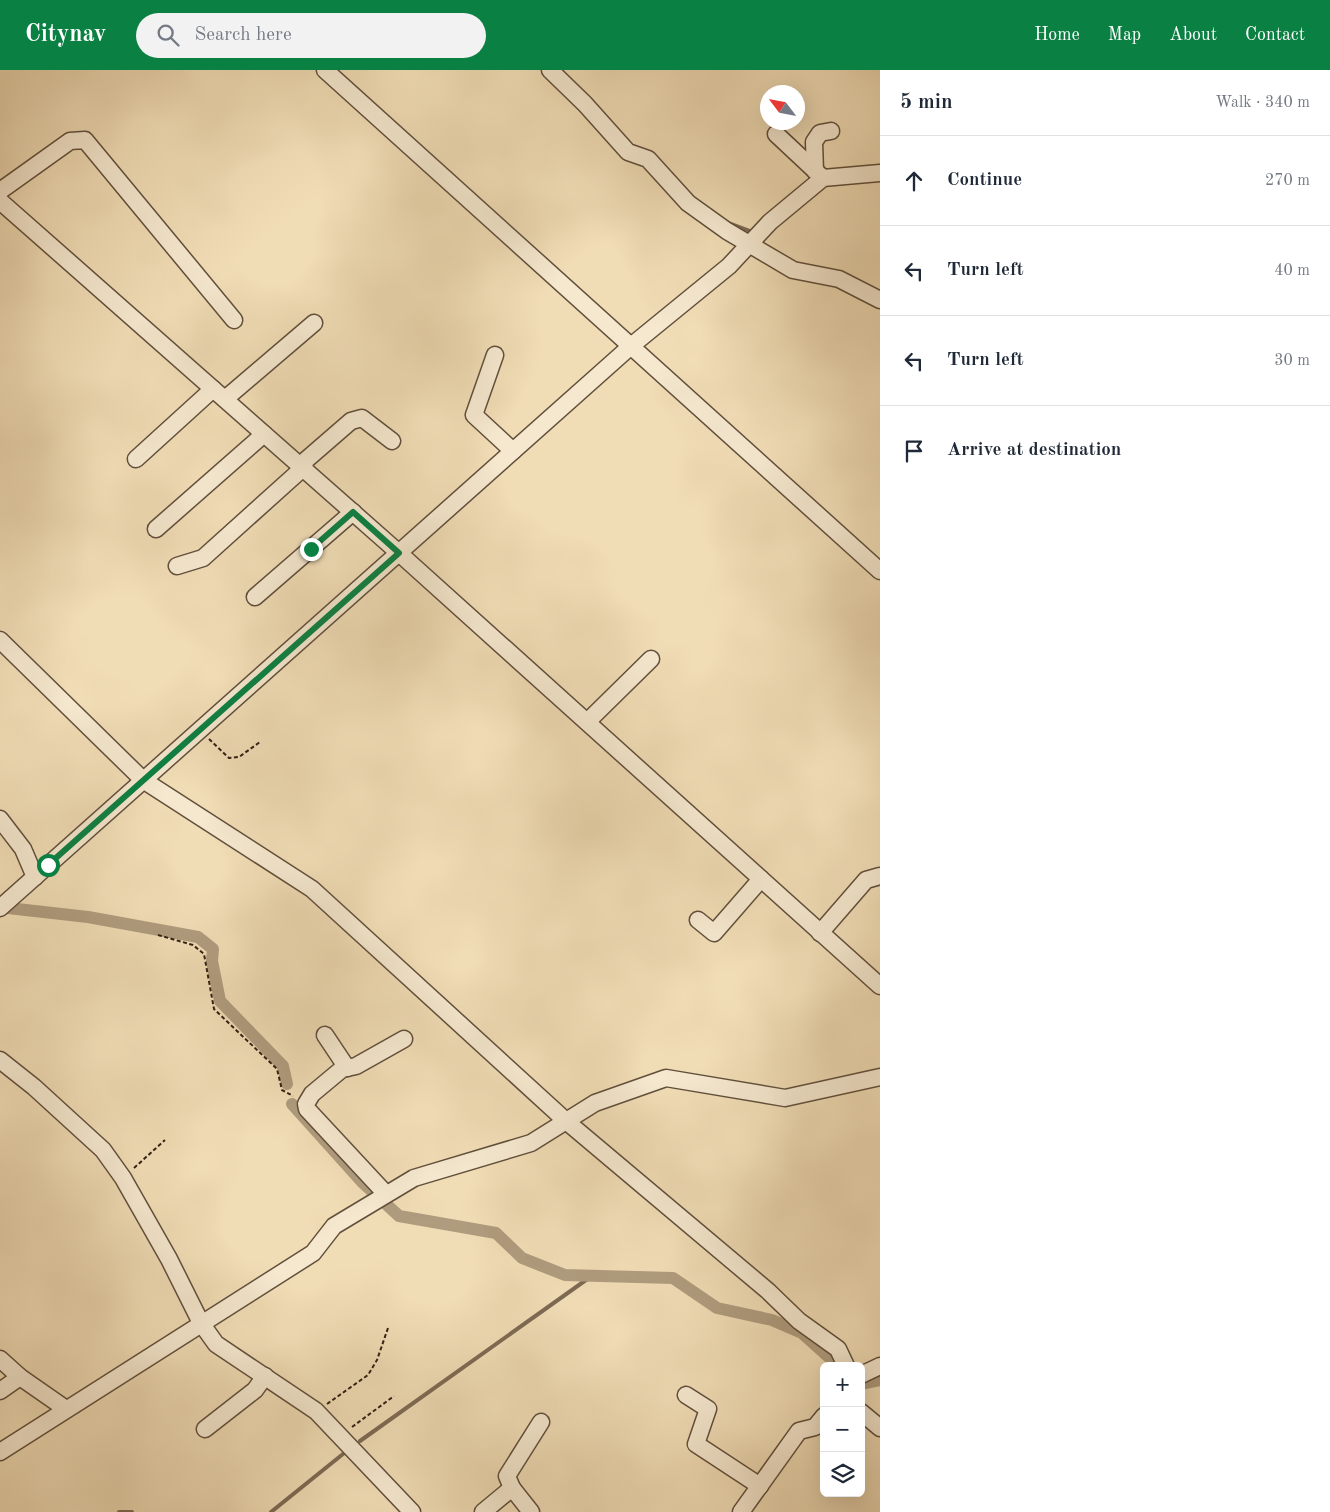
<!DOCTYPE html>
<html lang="en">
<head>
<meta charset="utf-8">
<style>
	:root { --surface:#fff; --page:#f2f2f3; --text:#1f2937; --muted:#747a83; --line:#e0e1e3; --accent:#0b8043 }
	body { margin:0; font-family:"Old Standard TT",serif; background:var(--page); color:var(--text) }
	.controls { position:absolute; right:15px; bottom:15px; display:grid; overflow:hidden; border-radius:8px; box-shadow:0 5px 20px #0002 }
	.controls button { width:45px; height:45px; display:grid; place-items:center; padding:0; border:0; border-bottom:1px solid var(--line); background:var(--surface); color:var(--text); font:25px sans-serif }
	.compass { position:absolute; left:760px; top:15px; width:45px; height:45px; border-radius:50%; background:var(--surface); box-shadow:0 5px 20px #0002; rotate:302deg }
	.stop { position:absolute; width:15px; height:15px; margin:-11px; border:4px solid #0b8043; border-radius:50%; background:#fff }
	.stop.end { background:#0b8043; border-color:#fff; box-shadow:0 1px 5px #0008 }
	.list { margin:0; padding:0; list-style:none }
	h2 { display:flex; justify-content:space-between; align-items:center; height:65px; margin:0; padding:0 20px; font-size:21px }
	h2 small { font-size:16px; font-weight:400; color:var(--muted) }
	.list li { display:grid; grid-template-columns:32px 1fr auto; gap:15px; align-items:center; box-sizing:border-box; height:90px; padding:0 20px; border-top:1px solid var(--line) }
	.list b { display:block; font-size:19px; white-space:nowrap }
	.list em { font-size:16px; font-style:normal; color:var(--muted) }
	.icon { flex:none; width:28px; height:28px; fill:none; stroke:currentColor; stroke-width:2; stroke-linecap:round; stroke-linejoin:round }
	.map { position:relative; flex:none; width:880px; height:1442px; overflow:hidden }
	header { display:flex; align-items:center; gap:30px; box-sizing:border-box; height:70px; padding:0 25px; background:var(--accent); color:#fff }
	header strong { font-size:24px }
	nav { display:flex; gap:28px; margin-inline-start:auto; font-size:18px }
	.search { width:350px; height:45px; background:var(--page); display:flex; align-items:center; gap:12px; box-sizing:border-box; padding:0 18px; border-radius:28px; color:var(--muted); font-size:19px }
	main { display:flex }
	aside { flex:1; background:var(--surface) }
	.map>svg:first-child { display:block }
</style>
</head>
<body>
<header>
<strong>Citynav</strong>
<div class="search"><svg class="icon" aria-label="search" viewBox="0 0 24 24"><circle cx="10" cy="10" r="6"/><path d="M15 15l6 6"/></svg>Search here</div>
<nav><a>Home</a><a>Map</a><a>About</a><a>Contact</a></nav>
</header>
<main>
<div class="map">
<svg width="880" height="1442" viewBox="0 0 880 1442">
	<rect width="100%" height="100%" fill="#f0dcb5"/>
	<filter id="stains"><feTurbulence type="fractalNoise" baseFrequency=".004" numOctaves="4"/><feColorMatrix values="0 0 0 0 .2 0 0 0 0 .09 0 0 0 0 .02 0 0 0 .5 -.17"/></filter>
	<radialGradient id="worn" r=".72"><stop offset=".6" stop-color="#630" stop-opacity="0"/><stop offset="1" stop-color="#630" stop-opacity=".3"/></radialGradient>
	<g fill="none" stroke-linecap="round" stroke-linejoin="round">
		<!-- stream -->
		<g stroke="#7d6a54" stroke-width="4">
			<polyline points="726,152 750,161"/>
			<polyline points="360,1371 593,1205"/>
			<polyline points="119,1442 132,1442"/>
			<polyline points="271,1442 343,1384"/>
		</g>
		<!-- canal -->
		<g stroke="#af9c7e" stroke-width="12">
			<polyline points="0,831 8,838 88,847 198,867 213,879 212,891 220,931 283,996 287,1014"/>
			<polyline points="292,1034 362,1112 399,1146 496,1163 522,1188 565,1205 673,1208 717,1238 772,1250 802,1263 832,1290 835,1296"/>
			<polyline points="861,1314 880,1310"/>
		</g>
		<!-- minor casing -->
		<g stroke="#614f3c" stroke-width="19">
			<g id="minor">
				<polyline points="325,0 880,501"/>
				<polyline points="550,0 585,34 628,82 648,89 688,133 727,161 793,200 839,209 880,230"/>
				<polyline points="776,64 823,108"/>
				<polyline points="815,101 814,72 820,63 831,61"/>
				<polyline points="0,121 70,71 85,70 234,250"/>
				<polyline points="0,131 399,483 880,916"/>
				<polyline points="495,285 474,345 513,381"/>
				<polyline points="225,329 314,253"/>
				<polyline points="136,389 213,319"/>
				<polyline points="156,459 264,364"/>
				<polyline points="177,496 203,488 303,398 306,390 351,351 362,348 392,371"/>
				<polyline points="255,527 353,442"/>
				<polyline points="0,570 143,710 312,819 566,1051 768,1221 799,1251 838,1279 846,1296"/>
				<polyline points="587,652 651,589"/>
				<polyline points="0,749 23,779 35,807"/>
				<polyline points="0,838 631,276 729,196 770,152 823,108 880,103"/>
				<polyline points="698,850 714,863 761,809"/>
				<polyline points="820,863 866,810 880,806"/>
				<polyline points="325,965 347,998"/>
				<polyline points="0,990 34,1017 103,1080 123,1108 169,1189 201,1253 216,1274 316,1341 412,1442"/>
				<polyline points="386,1124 307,1039 306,1034 312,1024 342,999 356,996 404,969"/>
				<polyline points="0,1289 20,1307 66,1339"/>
				<polyline points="861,1305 880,1296"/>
				<polyline points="0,1321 20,1307"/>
				<polyline points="686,1325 708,1339 696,1374 760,1416"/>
				<polyline points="861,1342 880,1358"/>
				<polyline points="205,1359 255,1320 265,1306"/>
				<polyline points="0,1382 313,1183 334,1156 414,1108 531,1073 595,1033 666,1008 785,1028 880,1007"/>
				<polyline points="512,1418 507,1406 541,1352"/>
				<polyline points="483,1442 512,1418 531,1442"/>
				<polyline points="741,1442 799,1361 815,1357 824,1346"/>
			</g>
		</g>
		<!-- path -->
		<g stroke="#312014" stroke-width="2" stroke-dasharray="4 2.5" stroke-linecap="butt">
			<polyline points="209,669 229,688 239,687 260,672"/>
			<polyline points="158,865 193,875 204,884 214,939 277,999 282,1020 293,1026"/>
			<polyline points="134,1098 165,1070"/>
			<polyline points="327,1334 368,1305 377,1290 388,1258"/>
			<polyline points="352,1357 394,1326"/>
		</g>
		<!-- minor -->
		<use href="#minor" stroke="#f5e8cf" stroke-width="16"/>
	</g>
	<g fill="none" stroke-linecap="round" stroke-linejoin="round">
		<!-- route -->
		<polyline stroke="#0b8043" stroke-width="6" points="48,795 399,483 353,442 311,479"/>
	</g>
	<rect width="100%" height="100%" filter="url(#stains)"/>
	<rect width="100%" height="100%" fill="url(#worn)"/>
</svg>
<div class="controls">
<button>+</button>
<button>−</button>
<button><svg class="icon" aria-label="layers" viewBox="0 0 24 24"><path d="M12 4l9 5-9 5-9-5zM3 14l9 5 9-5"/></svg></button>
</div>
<svg class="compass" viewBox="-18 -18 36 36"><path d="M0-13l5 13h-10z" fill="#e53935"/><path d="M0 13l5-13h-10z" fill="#747a83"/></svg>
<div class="stop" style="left:48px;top:795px"></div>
<div class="stop end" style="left:311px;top:479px"></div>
</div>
<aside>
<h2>5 min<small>Walk · 340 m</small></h2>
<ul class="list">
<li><svg class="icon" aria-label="ahead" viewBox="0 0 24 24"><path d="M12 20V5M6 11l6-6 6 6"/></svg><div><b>Continue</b></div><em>270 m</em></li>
<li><svg class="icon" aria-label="left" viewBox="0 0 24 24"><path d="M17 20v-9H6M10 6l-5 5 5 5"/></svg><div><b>Turn left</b></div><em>40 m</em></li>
<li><svg class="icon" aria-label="left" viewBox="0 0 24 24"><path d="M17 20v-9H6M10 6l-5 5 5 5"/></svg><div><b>Turn left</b></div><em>30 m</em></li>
<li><svg class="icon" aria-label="arrive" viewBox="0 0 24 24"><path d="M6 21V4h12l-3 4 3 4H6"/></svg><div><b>Arrive at destination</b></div></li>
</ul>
</aside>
</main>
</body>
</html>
